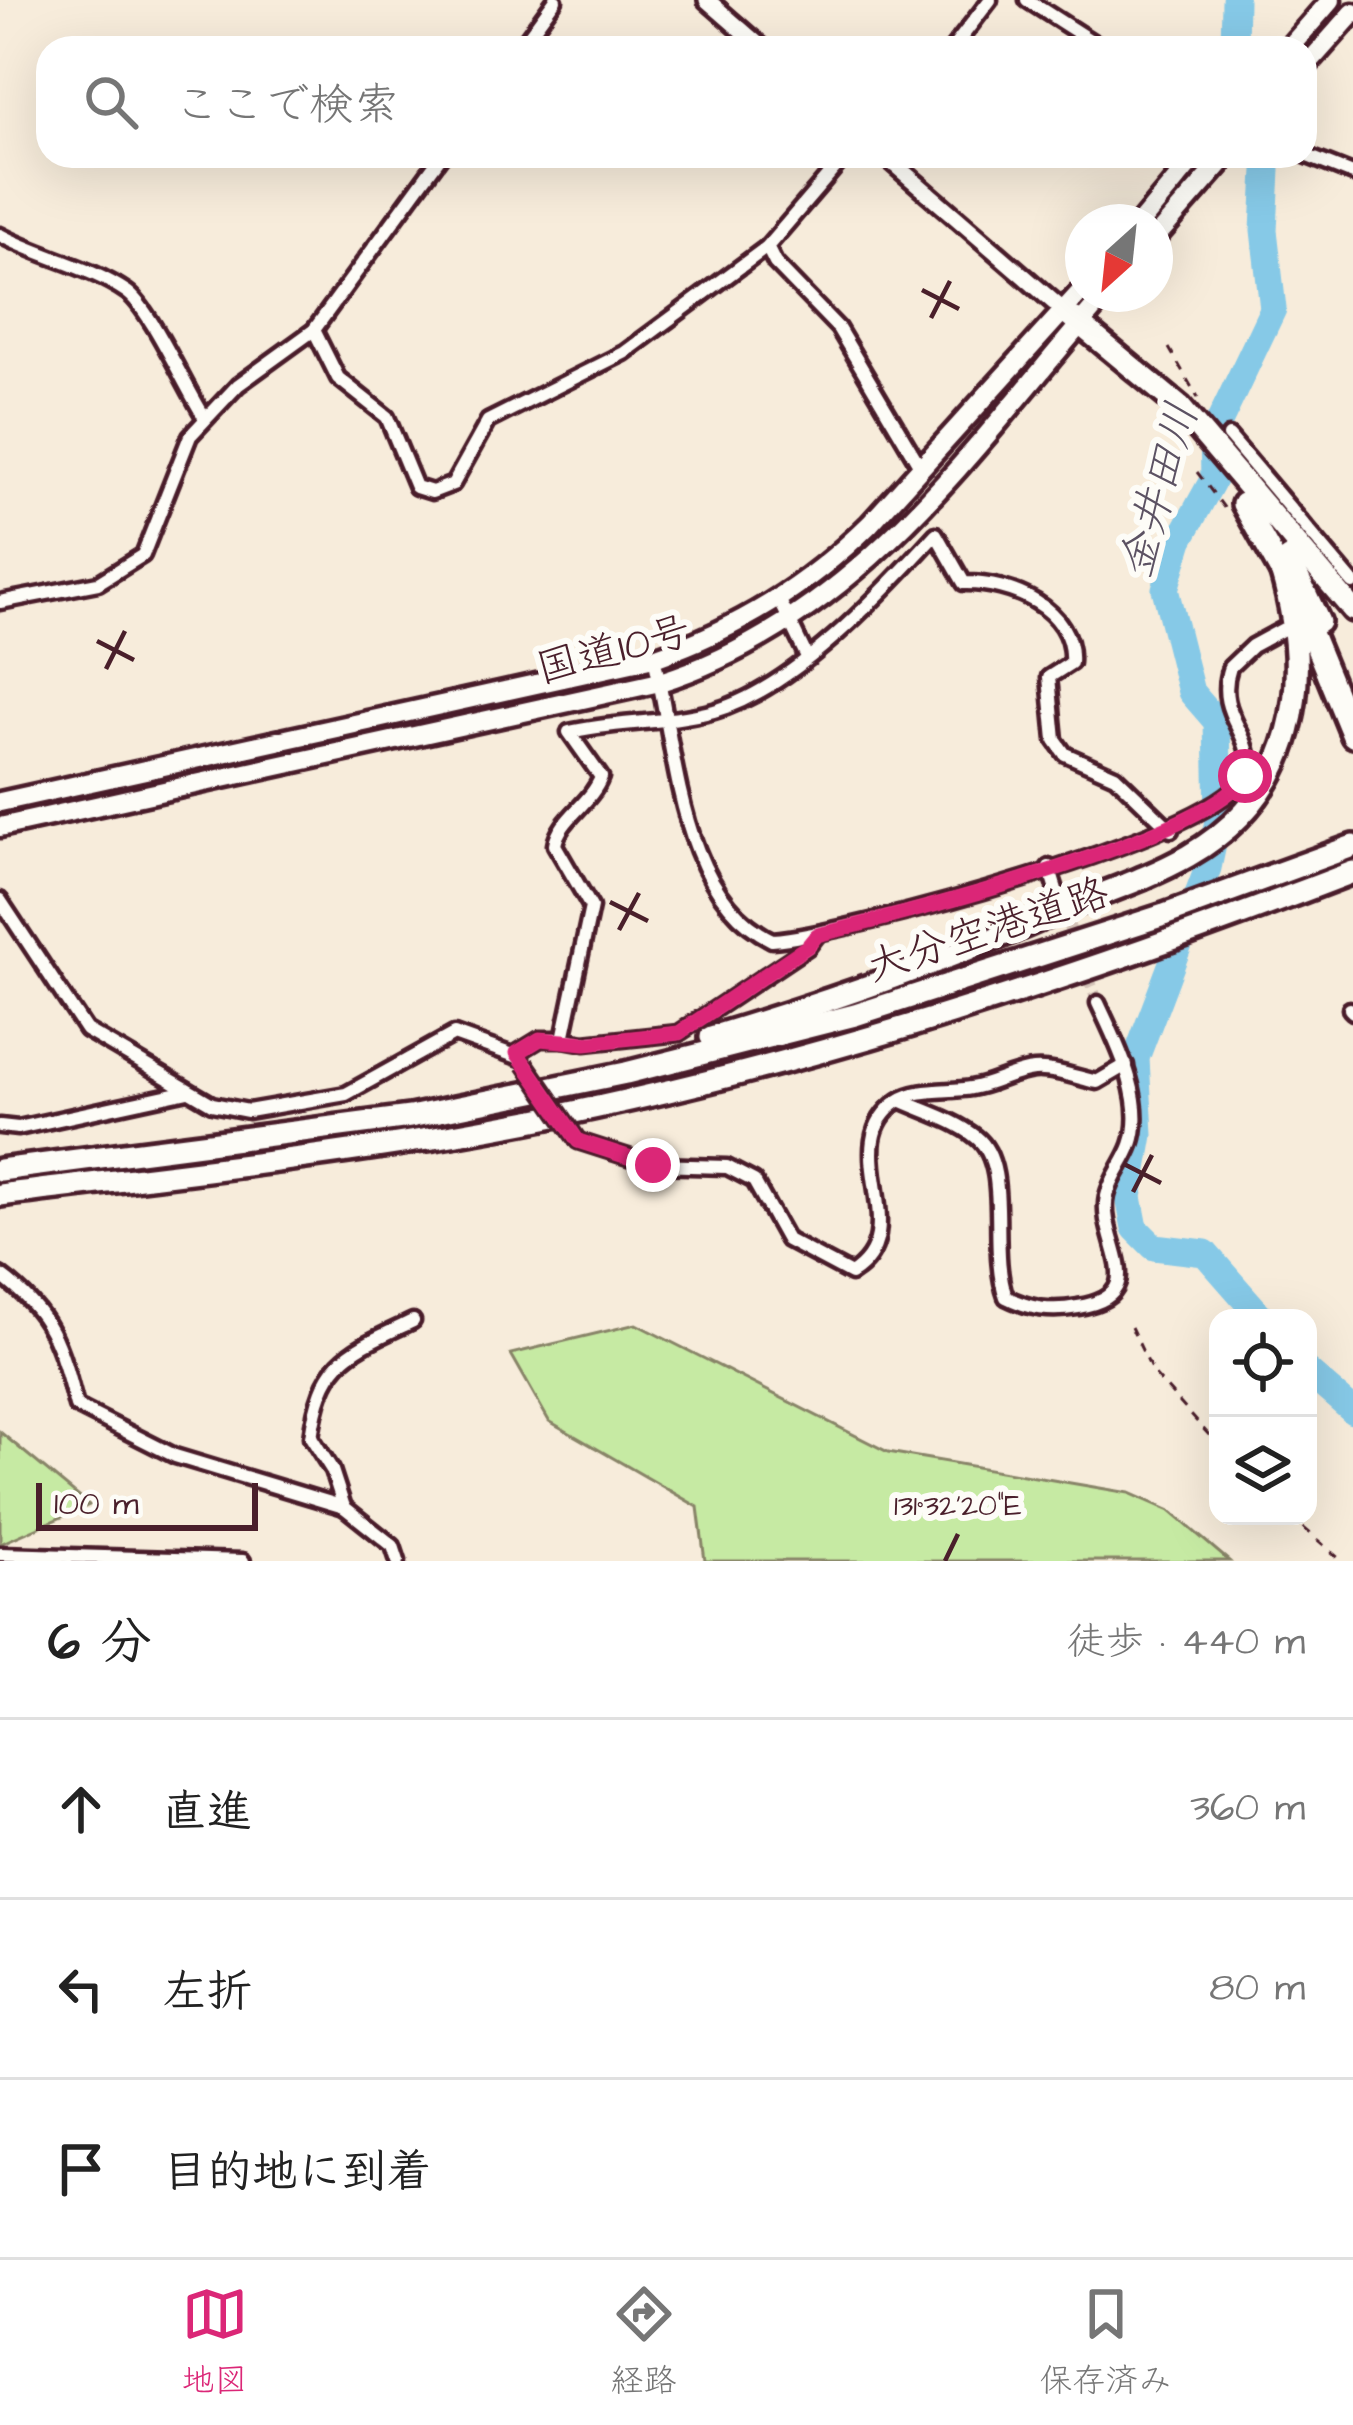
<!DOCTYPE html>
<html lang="ja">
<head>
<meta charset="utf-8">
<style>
	:root { --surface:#fff; --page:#f2f2f2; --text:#222; --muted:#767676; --line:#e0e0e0; --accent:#db2777 }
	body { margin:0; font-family:"Architects Daughter","Klee One",sans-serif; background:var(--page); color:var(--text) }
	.controls { position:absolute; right:36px; bottom:36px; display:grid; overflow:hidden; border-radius:24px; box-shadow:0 12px 48px #0002 }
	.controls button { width:108px; height:108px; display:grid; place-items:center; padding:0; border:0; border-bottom:3px solid var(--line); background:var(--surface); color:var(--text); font:60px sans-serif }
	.compass { position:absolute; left:1065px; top:204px; width:108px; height:108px; border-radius:50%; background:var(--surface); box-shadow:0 12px 48px #0002; rotate:207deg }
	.scale { position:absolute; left:36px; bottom:30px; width:222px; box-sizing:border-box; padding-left:12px; border:6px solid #4a1f2b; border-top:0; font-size:33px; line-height:42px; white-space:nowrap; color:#4a1f2b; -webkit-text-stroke:9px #fdfcf7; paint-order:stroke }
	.stop { position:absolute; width:36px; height:36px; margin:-27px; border:9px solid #db2777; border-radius:50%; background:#fff }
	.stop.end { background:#db2777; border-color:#fff; box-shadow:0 3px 12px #0008 }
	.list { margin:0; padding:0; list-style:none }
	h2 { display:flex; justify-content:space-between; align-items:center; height:156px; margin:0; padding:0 48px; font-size:51px }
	h2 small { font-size:39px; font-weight:400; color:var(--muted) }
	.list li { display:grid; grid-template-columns:78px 1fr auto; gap:36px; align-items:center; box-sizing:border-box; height:180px; padding:0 48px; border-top:3px solid var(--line) }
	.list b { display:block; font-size:45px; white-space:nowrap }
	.list em { font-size:39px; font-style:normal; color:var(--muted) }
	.icon { flex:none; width:66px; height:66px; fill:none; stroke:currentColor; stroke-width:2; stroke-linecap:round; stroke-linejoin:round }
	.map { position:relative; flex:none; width:1353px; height:1561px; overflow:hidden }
	.search { position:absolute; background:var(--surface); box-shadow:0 12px 48px #0002; left:36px; right:36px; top:36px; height:132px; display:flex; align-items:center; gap:30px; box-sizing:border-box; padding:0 42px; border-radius:36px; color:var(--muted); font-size:45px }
	.sheet { height:696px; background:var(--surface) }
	nav { display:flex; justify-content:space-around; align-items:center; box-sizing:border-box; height:168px; border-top:3px solid var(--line); background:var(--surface); font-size:33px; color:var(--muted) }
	nav a { display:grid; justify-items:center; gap:6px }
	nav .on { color:var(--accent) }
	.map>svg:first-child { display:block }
</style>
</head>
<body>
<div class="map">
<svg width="1353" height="1561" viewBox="0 0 1353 1561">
	<rect width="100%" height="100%" fill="#f7ecdb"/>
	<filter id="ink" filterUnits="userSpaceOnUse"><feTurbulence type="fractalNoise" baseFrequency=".00833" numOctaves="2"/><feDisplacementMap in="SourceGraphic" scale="24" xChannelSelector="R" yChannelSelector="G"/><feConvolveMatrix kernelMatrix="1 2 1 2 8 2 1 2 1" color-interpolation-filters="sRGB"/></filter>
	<g filter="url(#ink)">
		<!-- green -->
		<g fill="#c6eaa3" stroke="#888467" stroke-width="3">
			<polygon points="636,1324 888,1452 1129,1493 1170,1511 1229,1561 705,1561 698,1507 549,1421 511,1354"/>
			<polygon points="0,1432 89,1505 0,1544"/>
		</g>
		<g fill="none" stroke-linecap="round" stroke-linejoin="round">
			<!-- river -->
			<g stroke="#86c9e7" stroke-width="27">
				<polyline points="1234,48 1235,0"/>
				<polyline points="1262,1318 1205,1253 1154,1247 1135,1228 1129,1197 1140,1135 1136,1058 1208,868 1219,816 1217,722 1191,692 1165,589 1180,540 1214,478 1213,435 1273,309 1264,230 1267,170"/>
				<polyline points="1308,1372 1353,1411"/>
			</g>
			<!-- minor-tunnel -->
			<polyline stroke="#d4c3b8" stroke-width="12" stroke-dasharray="12 6" stroke-linecap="butt" points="1062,908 1098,1003"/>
			<!-- minor casing -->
			<g stroke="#4a1f2b" stroke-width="21">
				<g id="minor">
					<polyline points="1027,0 1102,48"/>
					<polyline points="520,48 555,0"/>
					<polyline points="953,48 990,0"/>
					<polyline points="1305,155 1353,174"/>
					<path d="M0,235C41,257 89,266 127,292C150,308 186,389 205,418"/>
					<polyline points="767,247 775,263 838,328 921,468"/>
					<polyline points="314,330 338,378 387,417 416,487 432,492 453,484 488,421 624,353 767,247 845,156"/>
					<polyline points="1229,436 1353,583"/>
					<polyline points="779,599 807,657"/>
					<polyline points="0,602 98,583 143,555 190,436 238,385 314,330 441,156"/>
					<path d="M654,658C677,750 678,894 772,940C845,935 1213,836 1243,778C1264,738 1212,719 1230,667L1252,646L1289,626"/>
					<polyline points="1049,867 1058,896"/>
					<polyline points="0,900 86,1030 212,1104 248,1111 346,1094 454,1034 521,1058"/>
					<polyline points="1350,1009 1353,1012"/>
					<polyline points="563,1039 585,1043 679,1033 808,947 817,935"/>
					<path d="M517,1053L540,1039H563L591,907L555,845C559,819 591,804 601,777L569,732C617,721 666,724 714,711C793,689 881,594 936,534L964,583C1010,582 1075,608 1071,663L1049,677L1055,740L1065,754L1115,776L1171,830"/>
					<path d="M900,1100C924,1111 955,1120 976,1137C1013,1166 988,1248 1006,1297C1030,1309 1051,1312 1078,1307C1156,1295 1097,1241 1107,1196C1111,1178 1125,1162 1131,1145C1147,1100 1116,1042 1098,1003"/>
					<polyline points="0,1126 18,1128 188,1091"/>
					<path d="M578,1141L653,1165L727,1167L754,1181L787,1240L851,1274C919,1231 833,1146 898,1101C916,1088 950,1092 971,1088C992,1085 1012,1072 1034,1070C1053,1068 1078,1078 1097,1082L1126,1065"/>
					<path d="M0,1275C52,1313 60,1345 76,1406L175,1456L344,1507"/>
					<polyline points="0,1554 243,1561"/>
					<path d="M398,1561L393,1546L344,1507L332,1470L311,1437C322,1359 347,1352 413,1321"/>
				</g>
			</g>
			<!-- tertiary casing -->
			<g stroke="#4a1f2b" stroke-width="24">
				<g id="tertiary">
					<polyline points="707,0 762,48"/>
					<polyline points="885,156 1064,311"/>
				</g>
			</g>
			<!-- trunk casing -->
			<g stroke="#4a1f2b" stroke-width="27">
				<g id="trunk">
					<polyline points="1289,48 1331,0"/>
					<polyline points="1305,67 1353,13"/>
					<polyline points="1141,222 1196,156"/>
					<polyline points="1155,238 1227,156"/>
					<path d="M0,802L654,658C739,628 806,587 870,524L1083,289"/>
					<path d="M0,827L660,682C860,619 974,445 1106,294"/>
				</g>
			</g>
			<!-- motorway casing -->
			<g stroke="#4a1f2b" stroke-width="30">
				<g id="motorway">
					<polyline points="1064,311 1180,407 1353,610"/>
					<polyline points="1243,504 1287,582"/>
					<polyline points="1289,558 1319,622"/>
					<polyline points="1301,609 1353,736"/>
					<path d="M711,1037C828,1002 942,963 1054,913C1098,894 1146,880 1188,856C1298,793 1314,682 1281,570"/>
					<polyline points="0,1170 410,1117 626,1073 855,1015 1164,915 1353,846"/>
					<path d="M0,1195C153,1176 306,1160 458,1134C763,1082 1065,983 1353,872"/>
				</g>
			</g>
			<!-- path -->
			<g stroke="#4a1f2b" stroke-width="3" stroke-dasharray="9 9" stroke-linecap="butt">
				<polyline points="1169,348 1198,398"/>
				<polyline points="1197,472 1225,509"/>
				<polyline points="1131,1327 1153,1373 1218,1445"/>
				<polyline points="1290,1516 1342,1561"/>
			</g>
			<!-- minor -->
			<use href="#minor" stroke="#fdfcf7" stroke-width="12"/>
			<!-- tertiary -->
			<use href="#tertiary" stroke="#fdfcf7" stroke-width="15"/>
			<!-- trunk -->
			<use href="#trunk" stroke="#fdfcf7" stroke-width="18"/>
			<!-- motorway -->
			<use href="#motorway" stroke="#fdfcf7" stroke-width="21"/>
			<!-- minor-bridge casing -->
			<g stroke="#4a1f2b" stroke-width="21" stroke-linecap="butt">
				<polyline id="minor-bridge" points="525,1064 578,1141"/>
			</g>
			<!-- minor-bridge -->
			<use href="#minor-bridge" stroke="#fdfcf7" stroke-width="12"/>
		</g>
	</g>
	<g fill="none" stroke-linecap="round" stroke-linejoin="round" filter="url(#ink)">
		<!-- route -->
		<path stroke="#db2777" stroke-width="15" d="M653,1165L578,1141L517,1053L540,1039L585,1043L679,1033L808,946L817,935C897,916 1208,838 1245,776"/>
	</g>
	<!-- ticks -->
	<path fill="none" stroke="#4a1f2b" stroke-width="4.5" d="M922,290L959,309M931,318L950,281M97,641L134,660M106,669L125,631M610,902L648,921M619,930L639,893M1124,1164L1161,1183M1133,1192L1152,1155M945,1561L958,1534"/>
	<g text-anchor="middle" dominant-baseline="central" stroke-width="12" stroke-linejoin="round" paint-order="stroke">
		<!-- street labels -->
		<g font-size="42" fill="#4a1f2b" stroke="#fdfcf7">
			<text transform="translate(614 651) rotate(-15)">国道10号</text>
			<text transform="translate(988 931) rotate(-18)">大分空港道路</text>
		</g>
		<!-- water labels -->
		<g font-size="45" font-style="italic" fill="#5c5263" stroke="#fdfcf7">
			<text transform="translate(1160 491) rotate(-74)">金井田川</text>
		</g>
	</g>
	<g font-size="30" text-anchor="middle" fill="#4a1f2b" stroke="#fdfcf7" stroke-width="12" stroke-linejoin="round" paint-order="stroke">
		<text x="958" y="1515">131°32'20"E</text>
	</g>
</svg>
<div class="controls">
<button><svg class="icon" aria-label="locate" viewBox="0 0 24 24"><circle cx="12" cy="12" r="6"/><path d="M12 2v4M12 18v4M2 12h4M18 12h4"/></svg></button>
<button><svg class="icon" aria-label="layers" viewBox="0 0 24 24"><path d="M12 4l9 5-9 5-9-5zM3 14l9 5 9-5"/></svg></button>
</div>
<svg class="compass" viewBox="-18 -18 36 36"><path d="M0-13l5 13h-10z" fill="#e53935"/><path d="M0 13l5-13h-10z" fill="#767676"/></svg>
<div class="scale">100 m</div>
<div class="stop" style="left:1245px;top:776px"></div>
<div class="stop end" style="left:653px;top:1165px"></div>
<div class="search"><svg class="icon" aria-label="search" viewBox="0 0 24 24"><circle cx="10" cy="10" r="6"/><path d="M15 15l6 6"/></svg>ここで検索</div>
</div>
<section class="sheet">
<h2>6 分<small>徒歩 · 440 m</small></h2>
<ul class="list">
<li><svg class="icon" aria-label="ahead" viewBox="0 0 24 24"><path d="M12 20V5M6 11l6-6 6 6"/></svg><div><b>直進</b></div><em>360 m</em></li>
<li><svg class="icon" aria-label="left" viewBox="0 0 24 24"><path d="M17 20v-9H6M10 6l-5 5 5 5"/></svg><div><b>左折</b></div><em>80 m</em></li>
<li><svg class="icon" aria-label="arrive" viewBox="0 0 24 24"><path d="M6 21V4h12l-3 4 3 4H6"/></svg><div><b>目的地に到着</b></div></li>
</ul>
</section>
<nav>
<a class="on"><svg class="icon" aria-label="map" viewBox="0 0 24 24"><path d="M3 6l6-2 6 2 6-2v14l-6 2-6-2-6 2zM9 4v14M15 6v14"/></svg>地図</a>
<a><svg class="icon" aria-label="directions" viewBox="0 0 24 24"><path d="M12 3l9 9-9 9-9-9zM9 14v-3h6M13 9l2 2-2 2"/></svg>経路</a>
<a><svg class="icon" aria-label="saved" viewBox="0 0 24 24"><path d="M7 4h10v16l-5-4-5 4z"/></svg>保存済み</a>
</nav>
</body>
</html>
